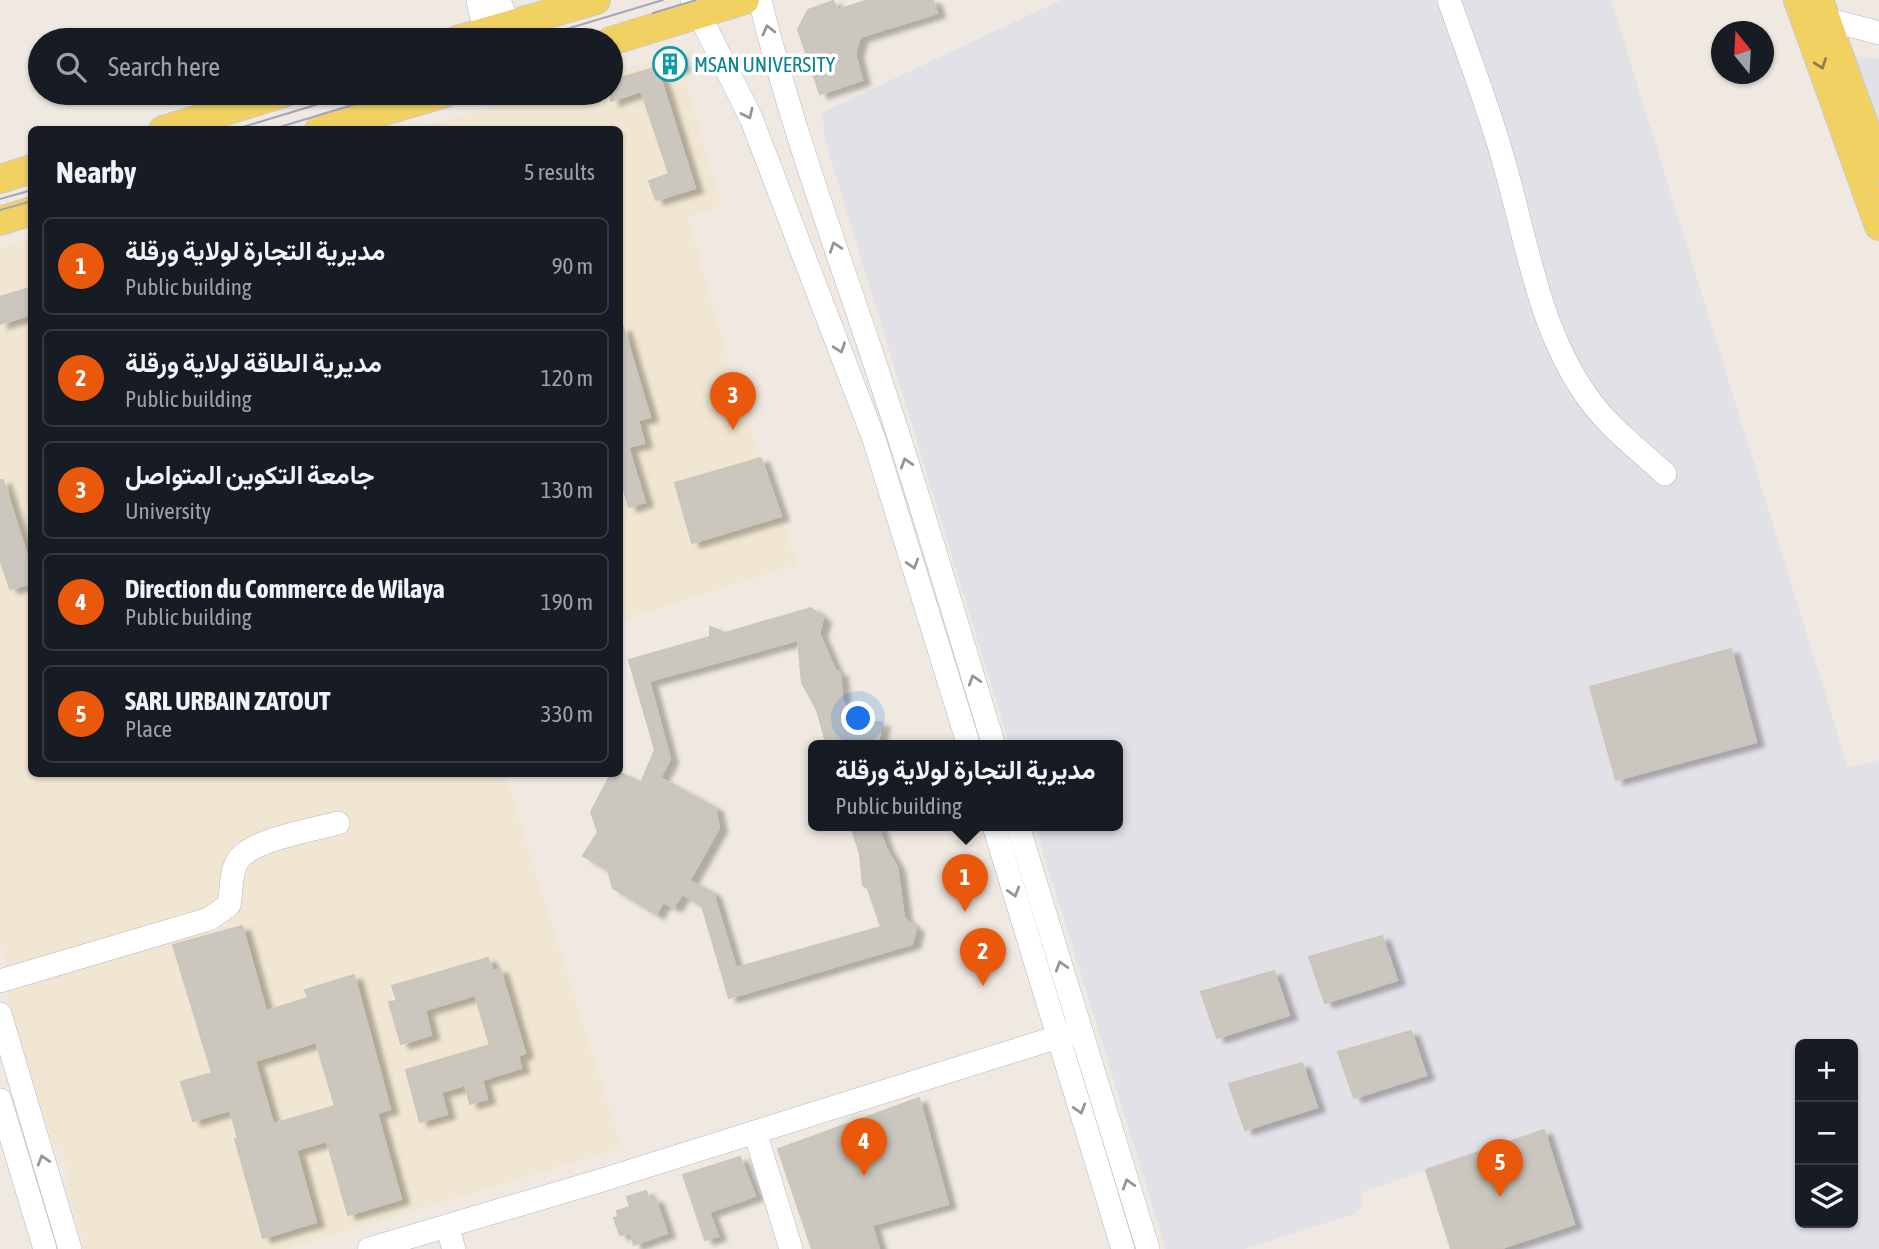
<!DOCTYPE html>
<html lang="en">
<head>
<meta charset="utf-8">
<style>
	:root { --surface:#171b24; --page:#242831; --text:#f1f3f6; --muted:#9ea1a6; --line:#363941; --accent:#ea580c }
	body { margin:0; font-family:"Asap Condensed",Vazirmatn,sans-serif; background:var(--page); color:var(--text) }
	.controls { position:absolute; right:21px; bottom:21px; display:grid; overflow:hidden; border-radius:10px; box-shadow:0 2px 5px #0004 }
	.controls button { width:63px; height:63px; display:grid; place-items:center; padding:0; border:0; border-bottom:2px solid var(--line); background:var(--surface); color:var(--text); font:35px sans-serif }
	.compass { position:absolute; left:1711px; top:21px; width:63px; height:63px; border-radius:50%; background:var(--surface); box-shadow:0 2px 5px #0004; rotate:342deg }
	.you { position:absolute; left:859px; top:719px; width:24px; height:24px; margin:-18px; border:5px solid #fff; border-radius:50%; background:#1a73e8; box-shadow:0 0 0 10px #1a73e833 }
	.badge { display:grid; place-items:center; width:46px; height:46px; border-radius:50%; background:var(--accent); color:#fff; font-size:23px; font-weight:700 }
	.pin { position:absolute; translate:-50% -58px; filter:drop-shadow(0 2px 4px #0008) }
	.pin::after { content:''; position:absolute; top:37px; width:24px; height:21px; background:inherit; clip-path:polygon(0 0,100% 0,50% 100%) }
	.popup { position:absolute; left:808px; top:740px; width:315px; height:91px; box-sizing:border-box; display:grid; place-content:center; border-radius:10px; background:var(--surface); filter:drop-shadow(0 2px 5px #0005); font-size:23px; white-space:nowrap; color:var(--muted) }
	.popup b { font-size:26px; color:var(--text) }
	.popup::after { content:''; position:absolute; left:50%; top:100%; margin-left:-14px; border:14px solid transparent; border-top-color:var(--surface) }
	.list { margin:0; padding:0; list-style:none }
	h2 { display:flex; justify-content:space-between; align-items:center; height:91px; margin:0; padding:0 28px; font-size:30px }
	h2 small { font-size:23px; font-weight:400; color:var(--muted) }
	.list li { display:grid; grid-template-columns:46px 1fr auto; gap:21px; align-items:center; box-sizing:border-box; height:98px; margin:0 14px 14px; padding:0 14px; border:2px solid var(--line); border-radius:10px }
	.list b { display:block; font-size:26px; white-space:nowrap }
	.list p { margin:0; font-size:23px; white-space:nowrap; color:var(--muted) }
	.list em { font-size:23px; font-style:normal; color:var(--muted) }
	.icon { flex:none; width:38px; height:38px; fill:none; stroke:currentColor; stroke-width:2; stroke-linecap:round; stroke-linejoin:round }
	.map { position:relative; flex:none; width:1879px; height:1249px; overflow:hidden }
	.search { position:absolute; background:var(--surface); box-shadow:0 2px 5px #0004; left:28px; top:28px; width:595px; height:77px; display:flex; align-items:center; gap:18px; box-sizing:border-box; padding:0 24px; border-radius:38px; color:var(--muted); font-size:26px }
	.panel { position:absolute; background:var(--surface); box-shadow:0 2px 5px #0004; left:28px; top:126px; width:595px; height:651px; border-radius:10px }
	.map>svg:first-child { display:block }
</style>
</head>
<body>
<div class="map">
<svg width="1879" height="1249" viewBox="0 0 1879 1249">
	<defs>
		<filter id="shadow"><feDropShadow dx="8" dy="4.5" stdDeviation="2" flood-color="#0004"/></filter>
	</defs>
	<rect width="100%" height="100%" fill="#efe9e1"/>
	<!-- industrial -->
	<g fill="#e3e1e8" fill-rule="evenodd">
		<path d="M1061,0H1611L1848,768L1879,760V1249H1499L1543,1131L1360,1193L1362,1204L1354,1214L1244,1249H1166L1035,826H1117V746H1010L824,137L823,112ZM1800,1044H1853V1223H1800Z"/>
		<polygon points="1854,56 1879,59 1879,123"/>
	</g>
	<!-- education -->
	<g fill="#f0e6d1">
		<polygon points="658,60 663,73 682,67 721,205 688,218 734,380 797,564 620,621 620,130 411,130 542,93 611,93 611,73"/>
		<polygon points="31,238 32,774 505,774 622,1148 286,1249 85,1249 66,1185 71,1183 60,1148 55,1149 6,996 12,983 0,944 0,248"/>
	</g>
	<!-- building -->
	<g fill="#cbc7bf" stroke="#cbc5ba" stroke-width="2" fill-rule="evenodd" filter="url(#shadow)">
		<polygon points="868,0 933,0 937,13 860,37 855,53 862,80 820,94 798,29 808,10 833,1 838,10"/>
		<polygon points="678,53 682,67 662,73 658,60"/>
		<polygon points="657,67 695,188 656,200 649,181 669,174 641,91 611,101 611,81"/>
		<polygon points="32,287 32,314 0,324 0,297"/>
		<polygon points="623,327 650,417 638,420 644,443 628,447 645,502 629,507 620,477 620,328"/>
		<polygon points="761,458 781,516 692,543 675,483"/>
		<polygon points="0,480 3,480 32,571 32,583 10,589 0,559"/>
		<polygon points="811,608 823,618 819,633 835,670 840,673 842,699 850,722 866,731 872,721 882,723 877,746 835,746 826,742 817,710 802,683 798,640 649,681 670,759 660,778 715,808 719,828 689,881 713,893 736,968 881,927 868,889 863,885 860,854 851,826 878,826 886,848 897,867 904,918 916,928 912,944 729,998 702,906 682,894 674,907 663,902 656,914 613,888 608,870 583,856 598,832 591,812 611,774 623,774 641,783 655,750 629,660 710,637 710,627 725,633"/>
		<polygon points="1731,649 1756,742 1616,780 1590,687"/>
		<path d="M242,926L266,1011L308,998L305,990L354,975L390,1109L377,1113L401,1199L348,1215L327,1141L296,1150L316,1222L263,1238L235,1139L238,1138L230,1110L193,1121L181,1082L212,1073L173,945ZM316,1042L335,1106L273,1124L255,1061Z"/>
		<polygon points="1382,936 1397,980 1325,1003 1309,957"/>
		<polygon points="488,958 493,971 500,969 525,1053 518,1056 521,1068 482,1080 487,1099 470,1104 465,1085 441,1092 447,1114 420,1122 406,1070 490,1045 475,995 425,1010 431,1035 401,1044 389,1002 397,1001 392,986"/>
		<polygon points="1274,971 1289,1015 1217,1038 1201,992"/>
		<polygon points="1411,1031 1426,1075 1354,1098 1338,1052"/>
		<polygon points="1302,1063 1317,1107 1245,1130 1229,1084"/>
		<polygon points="919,1098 948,1204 872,1225 879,1249 812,1249 778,1149"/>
		<polygon points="1544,1130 1574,1224 1499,1249 1451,1249 1426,1170"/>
		<polygon points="740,1157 755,1196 709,1212 718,1236 705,1240 683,1175"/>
		<polygon points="646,1191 649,1200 655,1198 667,1233 634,1245 631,1233 620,1235 614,1218 618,1217 617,1211 630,1207 627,1197"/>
	</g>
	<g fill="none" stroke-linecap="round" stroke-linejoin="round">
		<!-- minor casing -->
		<g stroke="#b4b7c1" stroke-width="24">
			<g id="minor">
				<polyline points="478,0 485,32"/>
				<polyline points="499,0 509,26"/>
				<polyline points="692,0 751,118 874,439 969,746"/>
				<path d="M760,0C792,131 840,257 882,385C922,504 957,626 994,746"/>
				<path d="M1449,0C1468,55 1490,110 1505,166C1527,243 1539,328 1586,395C1607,426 1638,449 1665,474"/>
				<polyline points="1826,19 1879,33"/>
				<polyline points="994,826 1123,1249"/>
				<polyline points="1018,826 1148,1249"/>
				<path d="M0,981L209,919L229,905C232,891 230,874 237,862C248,840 313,830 338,823"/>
				<polyline points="0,1014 70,1249"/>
				<polyline points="0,1100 45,1249"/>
				<polyline points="755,1132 791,1249"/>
				<polyline points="447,1226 454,1249"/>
				<polyline points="369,1249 599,1181 1080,1030"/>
			</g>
		</g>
		<!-- major casing -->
		<g stroke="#c9c9c9" stroke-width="30">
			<g id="major">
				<polyline points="1798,0 1879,226"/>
				<polyline points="1819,0 1879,166"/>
				<polyline points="457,40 596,0"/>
				<polyline points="611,41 745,0"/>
				<polyline points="163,130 284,93"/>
				<polyline points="319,130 445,93"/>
				<polyline points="0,179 32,169"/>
				<polyline points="0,221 32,211"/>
			</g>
		</g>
		<!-- minor -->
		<use href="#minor" stroke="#fff" stroke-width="23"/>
		<!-- major -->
		<use href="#major" stroke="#f2d163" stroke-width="28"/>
		<!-- tram -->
		<g stroke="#a3a6b8" stroke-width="2">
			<polyline points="653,13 696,0"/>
			<polyline points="530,40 663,0"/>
			<polyline points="233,130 355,93"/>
			<polyline points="270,130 392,93"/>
			<polyline points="0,199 32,190"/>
			<polyline points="0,210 32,201"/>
		</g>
	</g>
	<!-- one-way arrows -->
	<defs><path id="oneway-chevron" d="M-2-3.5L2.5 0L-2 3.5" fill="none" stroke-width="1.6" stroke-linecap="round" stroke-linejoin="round" transform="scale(1.75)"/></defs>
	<g stroke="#969696">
		<use href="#oneway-chevron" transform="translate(768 30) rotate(-104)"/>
		<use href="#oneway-chevron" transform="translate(748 114) rotate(65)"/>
		<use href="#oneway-chevron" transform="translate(835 247) rotate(-109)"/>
		<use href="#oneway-chevron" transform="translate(840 348) rotate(70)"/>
		<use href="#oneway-chevron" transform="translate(906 463) rotate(-107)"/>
		<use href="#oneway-chevron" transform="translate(913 564) rotate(73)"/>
		<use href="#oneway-chevron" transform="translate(974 680) rotate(-107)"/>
		<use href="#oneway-chevron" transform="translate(1014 892) rotate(73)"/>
		<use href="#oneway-chevron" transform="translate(1061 966) rotate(-107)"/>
		<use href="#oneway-chevron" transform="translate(1080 1109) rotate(73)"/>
		<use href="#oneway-chevron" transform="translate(43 1160) rotate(-107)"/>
		<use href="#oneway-chevron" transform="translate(1128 1184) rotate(-107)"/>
	</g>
	<use stroke="#908048" href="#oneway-chevron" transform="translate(1821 64) rotate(70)"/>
	<!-- icons -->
	<defs>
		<g id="building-ring" transform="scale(1.75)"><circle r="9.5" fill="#fff" stroke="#0f9aa8" stroke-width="1.5"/><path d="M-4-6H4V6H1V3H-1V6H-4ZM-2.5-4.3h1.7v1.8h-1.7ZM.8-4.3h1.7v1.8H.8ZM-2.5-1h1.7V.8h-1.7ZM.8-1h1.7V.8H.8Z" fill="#0f9aa8"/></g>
	</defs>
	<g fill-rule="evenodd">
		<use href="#building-ring" x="670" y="64"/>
	</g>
	<g text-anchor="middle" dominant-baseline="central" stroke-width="7" stroke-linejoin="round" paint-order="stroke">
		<!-- culture labels -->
		<g font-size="21" fill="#0d838f" stroke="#fff" text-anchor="start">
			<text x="694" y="64">MSAN UNIVERSITY</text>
		</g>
	</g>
</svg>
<div class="controls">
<button>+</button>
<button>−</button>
<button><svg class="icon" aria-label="layers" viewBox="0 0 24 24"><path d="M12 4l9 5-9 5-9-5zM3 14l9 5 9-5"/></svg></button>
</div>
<svg class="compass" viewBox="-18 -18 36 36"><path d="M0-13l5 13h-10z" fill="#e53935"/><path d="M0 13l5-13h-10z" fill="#9ea1a6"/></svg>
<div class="you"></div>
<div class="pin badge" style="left:965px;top:912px">1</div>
<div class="popup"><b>مديرية التجارة لولاية ورقلة</b>Public building</div>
<div class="pin badge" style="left:983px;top:986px">2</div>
<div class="pin badge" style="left:733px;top:430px">3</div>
<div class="pin badge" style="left:864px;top:1176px">4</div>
<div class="pin badge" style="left:1500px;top:1197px">5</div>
<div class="search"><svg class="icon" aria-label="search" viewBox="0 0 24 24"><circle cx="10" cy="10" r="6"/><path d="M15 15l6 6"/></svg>Search here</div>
<section class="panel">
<h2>Nearby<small>5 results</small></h2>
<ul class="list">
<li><span class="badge">1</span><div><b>مديرية التجارة لولاية ورقلة</b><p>Public building</p></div><em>90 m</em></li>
<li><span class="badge">2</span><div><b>مديرية الطاقة لولاية ورقلة</b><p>Public building</p></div><em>120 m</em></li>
<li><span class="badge">3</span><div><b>جامعة التكوين المتواصل</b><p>University</p></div><em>130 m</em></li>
<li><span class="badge">4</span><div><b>Direction du Commerce de Wilaya</b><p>Public building</p></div><em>190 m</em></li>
<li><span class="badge">5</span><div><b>SARL URBAIN ZATOUT</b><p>Place</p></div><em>330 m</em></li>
</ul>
</section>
</div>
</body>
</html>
